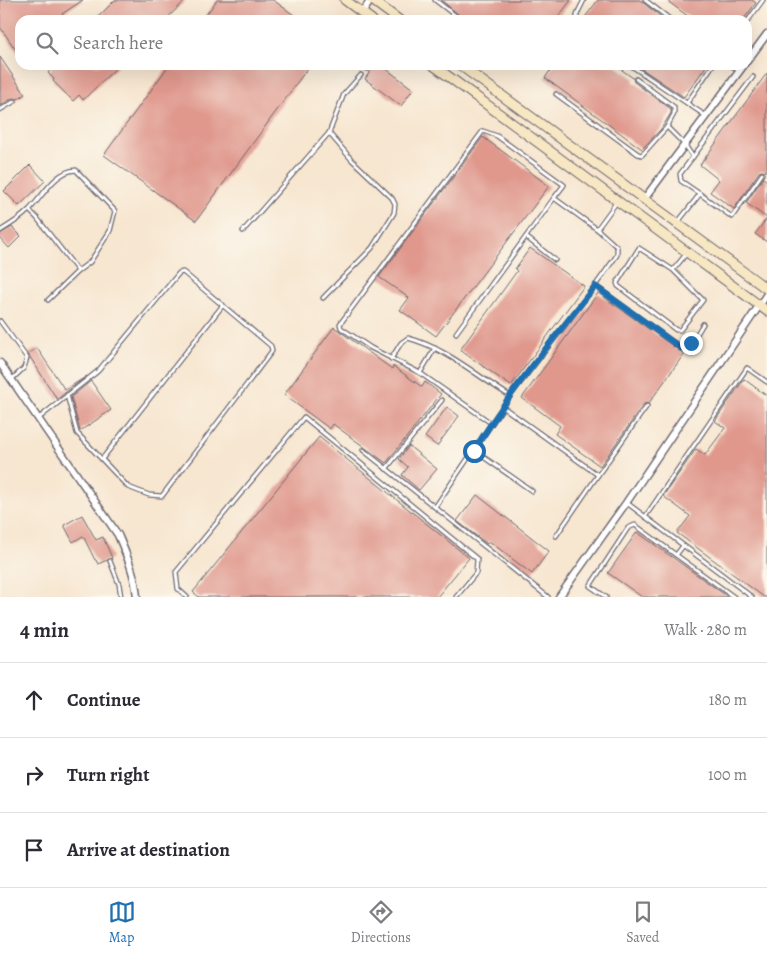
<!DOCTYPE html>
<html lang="en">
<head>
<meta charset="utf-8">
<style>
	:root { --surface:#fff; --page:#f2f2f3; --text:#2b2b33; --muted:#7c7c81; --line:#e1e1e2; --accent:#1f6fb2 }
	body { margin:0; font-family:Alegreya,serif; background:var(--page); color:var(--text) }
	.stop { position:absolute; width:15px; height:15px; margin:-11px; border:4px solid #1f6fb2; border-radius:50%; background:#fff }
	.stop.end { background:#1f6fb2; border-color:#fff; box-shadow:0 1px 5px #0008 }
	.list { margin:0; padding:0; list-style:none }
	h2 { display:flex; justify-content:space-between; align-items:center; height:65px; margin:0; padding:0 20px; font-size:21px }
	h2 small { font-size:16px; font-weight:400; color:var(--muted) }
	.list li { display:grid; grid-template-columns:32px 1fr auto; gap:15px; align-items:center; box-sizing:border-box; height:75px; padding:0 20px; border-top:1px solid var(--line) }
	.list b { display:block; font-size:19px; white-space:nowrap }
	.list em { font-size:16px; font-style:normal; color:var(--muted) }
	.icon { flex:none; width:28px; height:28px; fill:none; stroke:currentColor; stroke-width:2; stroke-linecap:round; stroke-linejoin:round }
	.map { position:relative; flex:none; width:767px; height:597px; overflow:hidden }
	.search { position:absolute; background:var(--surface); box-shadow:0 5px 20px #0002; left:15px; right:15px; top:15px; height:55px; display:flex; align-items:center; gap:12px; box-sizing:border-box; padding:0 18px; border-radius:15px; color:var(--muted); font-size:19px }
	.sheet { height:290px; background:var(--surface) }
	nav { display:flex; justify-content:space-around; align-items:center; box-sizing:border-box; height:70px; border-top:1px solid var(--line); background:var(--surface); font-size:14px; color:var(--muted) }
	nav a { display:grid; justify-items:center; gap:2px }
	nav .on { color:var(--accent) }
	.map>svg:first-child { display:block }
</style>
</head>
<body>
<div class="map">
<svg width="767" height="597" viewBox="0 0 767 597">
	<rect width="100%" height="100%" fill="#fbf7ec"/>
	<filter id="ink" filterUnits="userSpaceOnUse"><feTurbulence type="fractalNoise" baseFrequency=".02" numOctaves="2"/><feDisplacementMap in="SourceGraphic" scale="10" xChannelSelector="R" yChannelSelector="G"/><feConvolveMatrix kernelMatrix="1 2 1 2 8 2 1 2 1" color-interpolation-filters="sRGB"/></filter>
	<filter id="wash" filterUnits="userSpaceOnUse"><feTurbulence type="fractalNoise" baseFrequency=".0096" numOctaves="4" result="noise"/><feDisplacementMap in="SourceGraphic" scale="20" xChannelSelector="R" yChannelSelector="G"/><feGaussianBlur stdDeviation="1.12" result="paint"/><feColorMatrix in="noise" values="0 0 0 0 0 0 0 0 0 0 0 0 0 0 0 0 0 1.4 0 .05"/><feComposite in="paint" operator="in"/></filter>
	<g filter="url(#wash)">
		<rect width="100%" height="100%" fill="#f7e6d0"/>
		<g id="blocks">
			<!-- building -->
			<g fill="#e0988d">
				<polygon points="0,0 83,0 62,14 66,20 20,20 20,56 0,27"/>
				<polygon points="115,0 186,0 165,20 95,20"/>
				<polygon points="217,0 273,0 301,20 202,20"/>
				<polygon points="441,0 571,0 556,20 465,20"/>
				<polygon points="598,0 640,0 665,20 583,20"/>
				<polygon points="666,0 752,0 756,3 743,20 693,20"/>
				<polygon points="0,57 25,94 18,99 13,98 0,106"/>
				<polygon points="49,65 119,65 83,100 79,95 73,101 53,81 54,79 48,73 52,68"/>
				<polygon points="169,65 310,65 196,221 104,155"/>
				<polygon points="375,65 381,65 413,89 401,106 365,79"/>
				<polygon points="554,65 615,65 633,78 634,82 671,109 671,113 661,129 642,149 545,78"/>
				<polygon points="636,65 707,65 684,97"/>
				<polygon points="767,73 767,169 765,172 762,171 759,172 734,209 710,192 719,180 700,165"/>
				<polygon points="483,137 549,186 436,336 400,310 409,298 379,277"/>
				<polygon points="30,165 45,181 19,206 4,191"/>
				<polygon points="763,178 767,181 767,218 746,203"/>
				<polygon points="767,218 767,242 755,234"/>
				<polygon points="12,227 21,236 9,248 0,238 0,234"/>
				<polygon points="530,248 584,286 511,386 460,350 517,271 515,269"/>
				<polygon points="598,293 684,354 649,403 644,404 600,466 555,434 560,426 522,398"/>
				<polygon points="334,327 392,369 393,366 422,387 425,382 441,394 386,463 333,424 330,429 284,395"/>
				<polygon points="37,348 65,390 87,376 57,399 28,354"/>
				<polygon points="744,379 767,396 767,597 764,597 677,533 690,516 663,496 696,449 705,455 725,428 715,421"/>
				<polygon points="91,381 111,410 80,431 71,397"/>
				<polygon points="447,407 459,416 437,446 425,437"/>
				<polygon points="319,437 469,558 437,597 199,597 193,592"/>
				<polygon points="409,446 437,469 419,490 402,475 408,467 399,459"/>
				<polygon points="477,495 549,551 532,574 489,541 487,544 457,521"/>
				<polygon points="82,515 96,540 103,537 112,558 98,564 96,560 95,560 83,536 73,542 64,525"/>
				<polygon points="637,532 728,597 642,597 608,573"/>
			</g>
		</g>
	</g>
	<g filter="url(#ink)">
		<use href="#blocks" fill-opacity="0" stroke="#6d676f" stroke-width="1"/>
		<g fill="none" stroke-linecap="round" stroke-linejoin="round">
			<!-- lane casing -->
			<g stroke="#6d676f" stroke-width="5.5">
				<g id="lane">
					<polyline points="435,0 461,20"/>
					<polyline points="645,0 671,20"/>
					<polyline points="576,20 578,12 584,0"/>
					<polyline points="747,22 763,0"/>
					<polyline points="630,65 706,116"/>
					<polyline points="731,65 739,71"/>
					<polyline points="367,69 371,65"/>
					<polyline points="636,79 674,107 674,114 667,127 685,145 693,157"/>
					<polyline points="556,94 638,154 642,155 667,127"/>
					<polyline points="687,103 713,65"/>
					<polyline points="0,110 15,101"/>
					<polyline points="700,194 732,217 762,174"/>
					<polyline points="678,222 700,194 681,181 680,174 753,77"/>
					<path d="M0,231C10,225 21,218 29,210C43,196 55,171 76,170L115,211L110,231L90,262L78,271L37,218L29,210"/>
					<polyline points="243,231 329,133"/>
					<polyline points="526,237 555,260"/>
					<polyline points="673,270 703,300 680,330 676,330 618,286 617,283 639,248 673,270 687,253"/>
					<path d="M595,286L681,348C692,346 697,333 703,324"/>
					<polyline points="323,298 372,248 394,213 395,204 392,198 352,160 329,133 344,94 361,75"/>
					<polyline points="48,300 78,271"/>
					<polyline points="0,321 27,358 24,368 11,380"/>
					<polyline points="456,333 554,198 597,229 616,203"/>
					<path d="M391,359L401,343L408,338C446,348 477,376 510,396"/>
					<polyline points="420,373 435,348"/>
					<polyline points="503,407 510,396 595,286 617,255 617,247 597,229"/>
					<polyline points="39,418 98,371 179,273 183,272 271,346 272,351 162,496 149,495 128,487 77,433 67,395"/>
					<polyline points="491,423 420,373 371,348 341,328 340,324 483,131 497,136 564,185 554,198"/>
					<polyline points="363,450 548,597"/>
					<polyline points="475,451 532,491"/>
					<polyline points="102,459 223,305"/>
					<polyline points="386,469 442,400"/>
					<polyline points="627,503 752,597"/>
					<polyline points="435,507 503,407 598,475 647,406"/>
					<polyline points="645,517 747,368 767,382"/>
					<polyline points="556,536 598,475"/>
					<polyline points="676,555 734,597"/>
					<polyline points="110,561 119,584 121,597"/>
					<polyline points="187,597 178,589 176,572 304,417 477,559 476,573 456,597"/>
					<polyline points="606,597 590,586 628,528 635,525 676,555 683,546"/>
				</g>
			</g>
			<!-- street casing -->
			<g stroke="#6d676f" stroke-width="9">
				<g id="street">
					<polyline points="362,13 371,0"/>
					<polyline points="747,61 767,34"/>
					<polyline points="645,198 744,65"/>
					<path d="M0,363L118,535C127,556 135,574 137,597"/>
					<polyline points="559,597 626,503 767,294"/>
				</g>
			</g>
			<!-- secondary casing -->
			<g stroke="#6d676f" stroke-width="11">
				<g id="secondary">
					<polyline points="345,0 372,20"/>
					<polyline points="372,0 399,20"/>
					<polyline points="433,65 767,311"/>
					<polyline points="460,65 767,289"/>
				</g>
			</g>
			<!-- lane -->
			<use href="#lane" stroke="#fff" stroke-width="3"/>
			<!-- street -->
			<use href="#street" stroke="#fff" stroke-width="6"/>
			<!-- secondary -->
			<use href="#secondary" stroke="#f8e7c3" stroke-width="9"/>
		</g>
	</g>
	<g fill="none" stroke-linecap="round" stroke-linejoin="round" filter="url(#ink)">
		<!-- route -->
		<path stroke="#1f6fb2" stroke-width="6" d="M474,451C509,392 553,340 595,286L681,348L686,347L691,343"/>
	</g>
</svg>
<div class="stop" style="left:474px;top:451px"></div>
<div class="stop end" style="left:691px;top:343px"></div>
<div class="search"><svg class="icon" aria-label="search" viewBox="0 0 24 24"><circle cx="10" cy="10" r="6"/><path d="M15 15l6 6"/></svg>Search here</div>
</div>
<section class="sheet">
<h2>4 min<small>Walk · 280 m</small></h2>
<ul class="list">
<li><svg class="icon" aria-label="ahead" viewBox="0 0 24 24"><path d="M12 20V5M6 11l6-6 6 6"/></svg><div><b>Continue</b></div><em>180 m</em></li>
<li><svg class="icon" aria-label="right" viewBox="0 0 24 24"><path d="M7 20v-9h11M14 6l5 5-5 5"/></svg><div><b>Turn right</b></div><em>100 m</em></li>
<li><svg class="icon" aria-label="arrive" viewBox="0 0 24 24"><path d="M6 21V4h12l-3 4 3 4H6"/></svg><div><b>Arrive at destination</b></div></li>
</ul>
</section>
<nav>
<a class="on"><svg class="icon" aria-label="map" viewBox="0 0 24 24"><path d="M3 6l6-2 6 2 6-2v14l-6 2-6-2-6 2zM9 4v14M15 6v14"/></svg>Map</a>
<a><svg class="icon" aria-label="directions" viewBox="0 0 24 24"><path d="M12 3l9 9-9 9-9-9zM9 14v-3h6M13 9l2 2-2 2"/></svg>Directions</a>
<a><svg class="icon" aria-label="saved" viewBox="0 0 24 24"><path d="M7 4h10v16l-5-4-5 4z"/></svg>Saved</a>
</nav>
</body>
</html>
